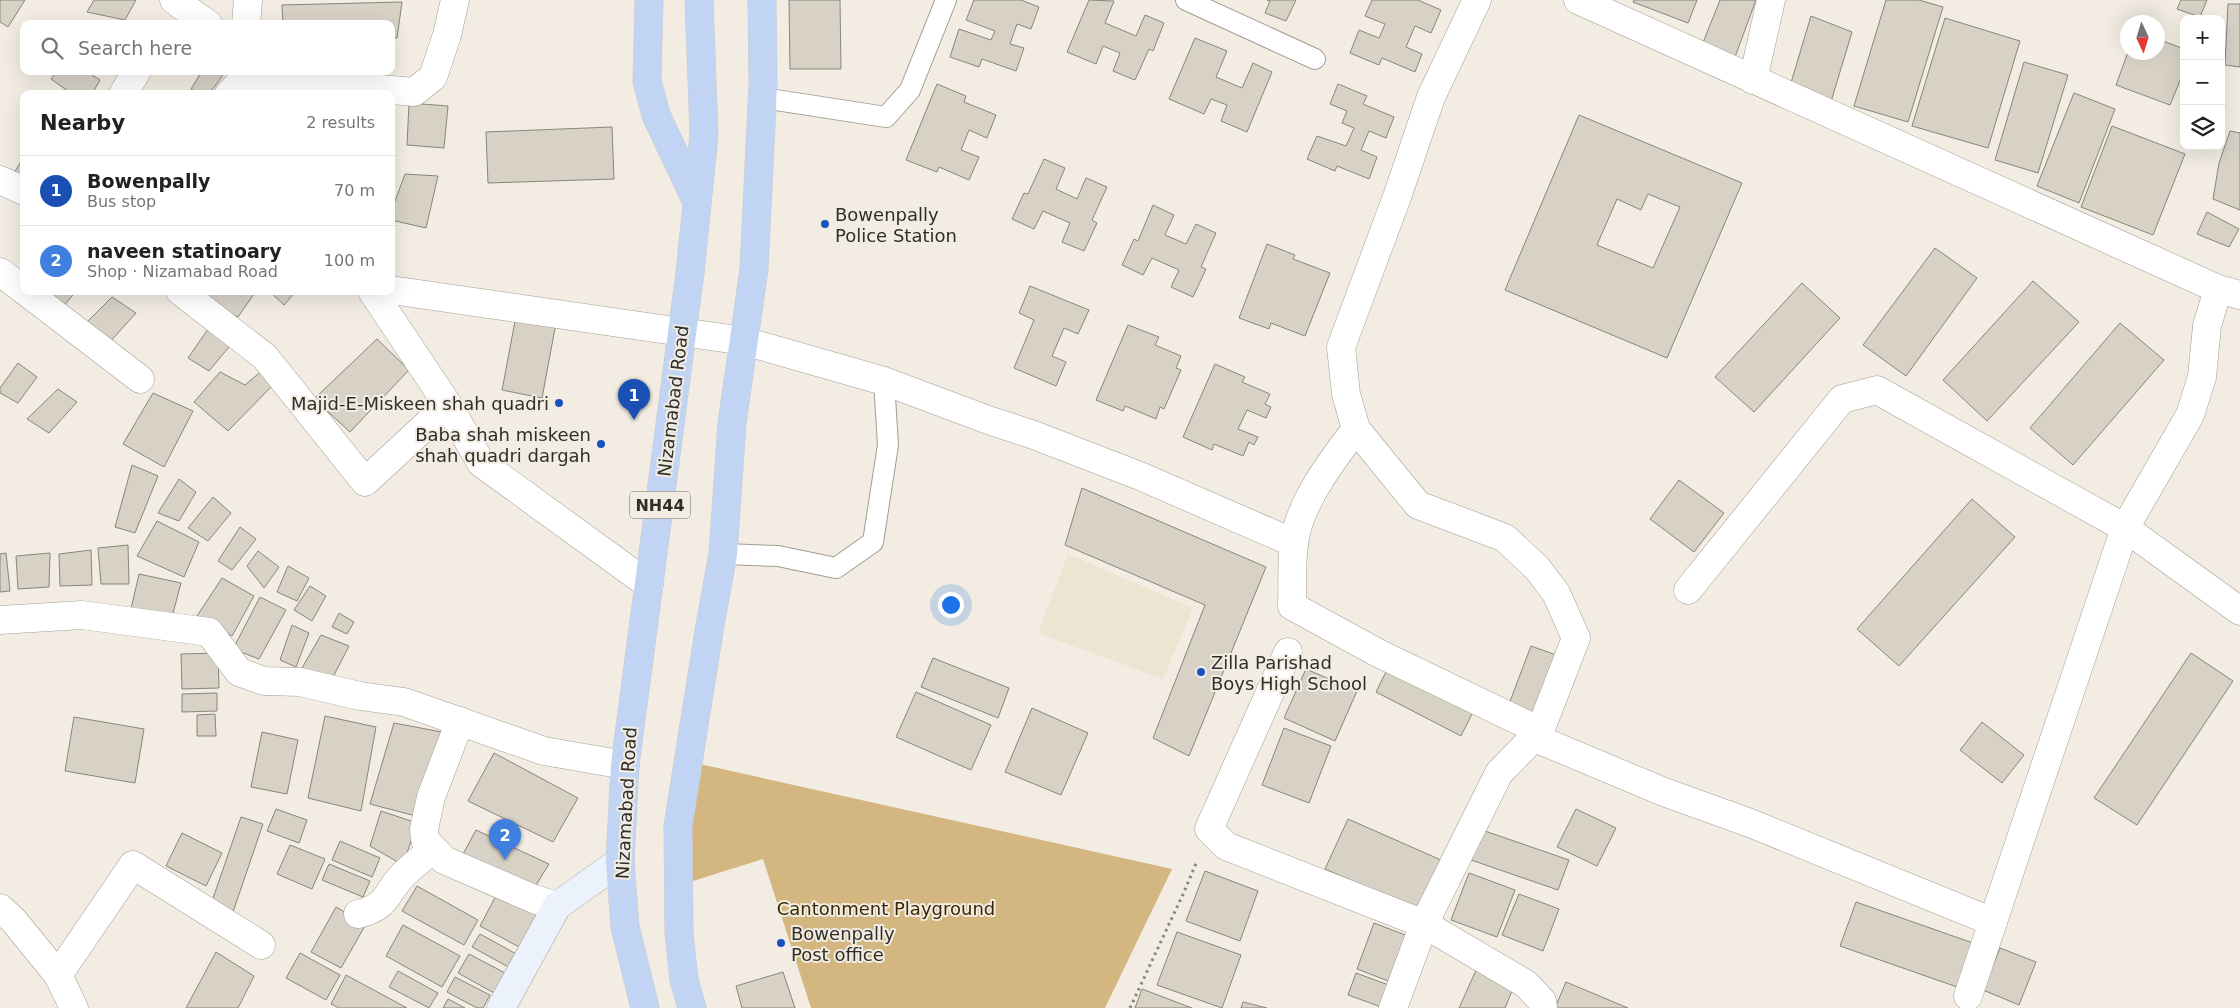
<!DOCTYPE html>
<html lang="en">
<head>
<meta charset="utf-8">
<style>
	:root { --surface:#fff; --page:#f6f6f6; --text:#202124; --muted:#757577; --line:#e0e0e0; --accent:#1852be }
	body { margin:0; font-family:"DejaVu Sans",sans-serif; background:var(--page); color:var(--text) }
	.controls { position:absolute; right:15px; top:15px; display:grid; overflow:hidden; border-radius:10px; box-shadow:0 5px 20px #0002 }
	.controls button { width:45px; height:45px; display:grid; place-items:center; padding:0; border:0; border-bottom:1px solid var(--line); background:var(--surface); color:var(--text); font:25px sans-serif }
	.compass { position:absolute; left:2120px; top:15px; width:45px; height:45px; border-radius:50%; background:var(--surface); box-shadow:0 5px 20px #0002; rotate:176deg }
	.you { position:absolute; left:950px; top:604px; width:18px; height:18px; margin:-12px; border:4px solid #fff; border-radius:50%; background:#1a73e8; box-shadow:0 0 0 8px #1a73e833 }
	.badge { display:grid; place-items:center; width:32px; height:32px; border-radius:50%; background:var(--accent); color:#fff; font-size:16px; font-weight:700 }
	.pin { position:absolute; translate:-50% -41px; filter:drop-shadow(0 1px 2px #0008) }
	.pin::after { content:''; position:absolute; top:26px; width:18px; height:15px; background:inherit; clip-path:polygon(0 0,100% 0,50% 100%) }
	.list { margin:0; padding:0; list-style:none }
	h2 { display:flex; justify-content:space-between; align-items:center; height:65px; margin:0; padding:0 20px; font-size:21px }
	h2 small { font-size:16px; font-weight:400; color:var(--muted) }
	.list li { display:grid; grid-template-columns:32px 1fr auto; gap:15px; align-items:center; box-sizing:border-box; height:70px; padding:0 20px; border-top:1px solid var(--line) }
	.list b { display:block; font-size:19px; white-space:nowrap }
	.list p { margin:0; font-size:16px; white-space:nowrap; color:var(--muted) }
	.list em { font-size:16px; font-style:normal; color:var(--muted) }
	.icon { flex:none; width:28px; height:28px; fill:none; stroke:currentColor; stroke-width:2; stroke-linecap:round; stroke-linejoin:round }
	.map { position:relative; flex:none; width:2240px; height:1008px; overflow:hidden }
	.search { position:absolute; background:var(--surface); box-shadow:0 5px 20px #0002; left:20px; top:20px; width:375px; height:55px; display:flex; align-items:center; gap:12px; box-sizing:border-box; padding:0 18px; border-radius:10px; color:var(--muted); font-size:19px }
	.panel { position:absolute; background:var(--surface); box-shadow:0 5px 20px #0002; left:20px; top:90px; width:375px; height:205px; border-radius:10px }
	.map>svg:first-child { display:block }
</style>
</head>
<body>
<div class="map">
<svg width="2240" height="1008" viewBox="0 0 2240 1008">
	<rect width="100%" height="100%" fill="#f2ece2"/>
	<!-- built -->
	<polygon fill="#ede4d2" points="1068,554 1193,608 1163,679 1038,633"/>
	<!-- green -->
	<polygon fill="#d4b780" points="686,761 1172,869 1105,1008 811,1008 763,859 677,886"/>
	<!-- building -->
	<g fill="#d7d1c6" stroke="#8a857b" fill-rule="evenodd">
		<polygon points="0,0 25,0 8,27 0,22"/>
		<polygon points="94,0 136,0 125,20 87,12"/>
		<polygon points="789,0 840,0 841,69 790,69"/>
		<polygon points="974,0 1021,0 1039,7 1031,29 1017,24 1010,44 1024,48 1016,71 982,59 979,67 950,57 959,29 991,40 995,31 966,20"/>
		<polygon points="1089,0 1114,1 1105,23 1136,36 1145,15 1164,23 1153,51 1149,49 1135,80 1113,71 1120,53 1103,46 1096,64 1067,52"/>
		<polygon points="1267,0 1296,0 1286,21 1265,13 1270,1"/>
		<polygon points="1372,0 1418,0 1441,10 1431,33 1415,26 1406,47 1422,54 1415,72 1382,58 1379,65 1350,53 1359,30 1379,38 1385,24 1365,16"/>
		<polygon points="1634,0 1697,0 1688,23 1633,2"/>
		<polygon points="1720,0 1756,0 1735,57 1702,45"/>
		<polygon points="1886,0 1919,0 1943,7 1908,122 1854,106"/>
		<polygon points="2181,0 2207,0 2200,17 2177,9"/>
		<polygon points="402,2 397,38 391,38 391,24 283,24 282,5"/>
		<polygon points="2228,4 2240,4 2240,67 2225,65"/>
		<polygon points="1811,16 1852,32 1830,105 1790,86"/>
		<polygon points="1945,18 2020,41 1988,148 1912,126"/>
		<polygon points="1195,38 1227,51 1216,77 1242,88 1253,63 1272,72 1247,132 1221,121 1227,105 1211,99 1204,114 1169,99"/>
		<polygon points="2158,39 2184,49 2184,71 2170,105 2116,85 2128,52 2158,52"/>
		<polygon points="2024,62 2068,75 2038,173 1995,160"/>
		<polygon points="57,71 86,71 100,80 92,94 72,94 51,79"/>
		<polygon points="202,71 226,71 213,89 206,94 200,94 191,89"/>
		<polygon points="937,84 966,96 964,102 996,115 987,138 969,130 961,150 979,157 969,180 939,167 937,172 906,160"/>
		<polygon points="1338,84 1367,96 1363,104 1394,117 1386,138 1369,131 1361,150 1377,157 1369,179 1337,166 1335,171 1307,159 1317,136 1346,146 1354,128 1342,123 1347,111 1330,104"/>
		<polygon points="2074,93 2115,109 2079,203 2037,186"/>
		<polygon points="409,103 448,106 444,148 407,145"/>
		<path d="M1579,115L1742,183L1667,358L1505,290ZM1648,194L1680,207L1653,268L1597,245L1617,199L1641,210Z"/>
		<polygon points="2112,126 2185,154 2153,235 2081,207"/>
		<polygon points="612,127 614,179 488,183 486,132"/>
		<polygon points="2230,131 2240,133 2240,210 2213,199 2219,163"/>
		<polygon points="24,156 24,180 13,175"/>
		<polygon points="1044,159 1065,168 1056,189 1077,199 1086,178 1107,187 1092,220 1097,223 1084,251 1062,242 1070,223 1043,211 1034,229 1012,219 1024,193 1028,194"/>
		<polygon points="405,174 438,176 426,228 391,220 391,212"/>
		<polygon points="1153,205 1174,215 1165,235 1186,244 1196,224 1216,233 1201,267 1206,269 1193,297 1171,287 1179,270 1152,258 1143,275 1122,265 1134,239 1138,241"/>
		<polygon points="2207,212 2239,229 2229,247 2197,234"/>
		<polygon points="1267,244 1295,255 1293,259 1330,273 1305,336 1271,323 1269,329 1239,318"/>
		<polygon points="1935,248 1977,278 1906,376 1863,345"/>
		<polygon points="2033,281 2079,322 1987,421 1943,380"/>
		<polygon points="1802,283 1840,318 1754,412 1715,377"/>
		<polygon points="1030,286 1089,310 1078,334 1064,328 1052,356 1066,362 1056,386 1014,368 1034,320 1019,313"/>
		<polygon points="36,291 76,291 63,307"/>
		<polygon points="202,291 256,291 238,317 198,298"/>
		<polygon points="269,291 296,291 284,305"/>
		<polygon points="112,297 136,313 108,344 84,325"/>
		<polygon points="516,316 556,323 542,398 502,390"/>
		<polygon points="2120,323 2164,360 2073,465 2030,428"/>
		<polygon points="211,325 234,341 209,371 188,358"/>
		<polygon points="1128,325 1159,337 1155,345 1181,356 1176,368 1181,370 1164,409 1160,407 1156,419 1125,406 1123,411 1096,400"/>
		<polygon points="377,339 409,370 350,432 314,399"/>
		<polygon points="18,363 37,377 18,403 0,393 0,388"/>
		<polygon points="1215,364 1245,377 1242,382 1270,394 1265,404 1271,407 1266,418 1247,410 1238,429 1258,437 1254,445 1249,442 1243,456 1214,444 1212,450 1183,437"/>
		<polygon points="264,369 273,385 228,431 194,402 220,372 245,385"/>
		<polygon points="58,389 77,402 49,433 27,419"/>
		<polygon points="153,393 193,411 164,467 123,444"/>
		<polygon points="132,465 158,476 135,533 115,527"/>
		<polygon points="179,479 196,492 179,521 158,513"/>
		<polygon points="1679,480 1724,513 1694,552 1650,519"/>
		<polygon points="1082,488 1266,567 1189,756 1153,738 1205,605 1065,545"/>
		<polygon points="213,497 231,513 208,541 188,528"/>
		<polygon points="1972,499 2015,537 1899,666 1857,629"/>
		<polygon points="157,521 199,542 184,577 137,556"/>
		<polygon points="240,527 256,539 232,570 218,561"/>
		<polygon points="128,545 129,584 101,584 98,548"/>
		<polygon points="91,550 92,585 60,586 59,554"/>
		<polygon points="258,551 279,567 264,588 247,566"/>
		<polygon points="6,553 10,591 0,592 0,554"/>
		<polygon points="50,553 49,587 18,589 16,556"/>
		<polygon points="288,566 309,578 297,601 277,592"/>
		<polygon points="139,574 181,583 172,617 131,609"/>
		<polygon points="222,578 254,596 232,636 197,616"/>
		<polygon points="310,586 326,596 312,621 294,610"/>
		<polygon points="260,597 286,610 259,659 233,649"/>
		<polygon points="339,613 354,622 347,634 332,627"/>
		<polygon points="292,625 309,633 296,667 280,660"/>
		<polygon points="321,635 349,646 332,679 302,668"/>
		<polygon points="1531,646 1559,656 1537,714 1509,704"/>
		<polygon points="218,653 219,688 182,689 181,654"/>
		<polygon points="2191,653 2233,681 2137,825 2094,798"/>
		<polygon points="933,658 1009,688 998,718 921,687"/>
		<polygon points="1388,668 1473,712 1461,736 1376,692"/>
		<polygon points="1306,669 1357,691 1335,741 1284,718"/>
		<polygon points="916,692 991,725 971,770 896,737"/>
		<polygon points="217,693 217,711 182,712 182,694"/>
		<polygon points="1032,708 1088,733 1061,795 1005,772"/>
		<polygon points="215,714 216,736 197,736 197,715"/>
		<polygon points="325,716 376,727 361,811 308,798"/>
		<polygon points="74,717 144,729 135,783 65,771"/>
		<polygon points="1982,722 2024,755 2002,783 1960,750"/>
		<polygon points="394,723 442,732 416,816 370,804"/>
		<polygon points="1284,728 1331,746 1309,803 1262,785"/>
		<polygon points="262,732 298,740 287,794 251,787"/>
		<polygon points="494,753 578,798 553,842 468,801"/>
		<polygon points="276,809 307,820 299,843 267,831"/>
		<polygon points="1576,809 1616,828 1597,866 1557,847"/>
		<polygon points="381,811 417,823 403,865 370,846"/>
		<polygon points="241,817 263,824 233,912 211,904"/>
		<polygon points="1348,819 1441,860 1419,910 1325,869"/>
		<polygon points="476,830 549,864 533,890 462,856"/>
		<polygon points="1482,830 1569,860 1558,890 1471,860"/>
		<polygon points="182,833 222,853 206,886 166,866"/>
		<polygon points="340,841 380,858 372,877 332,860"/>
		<polygon points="290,845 325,859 312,889 277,874"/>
		<polygon points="329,864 370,881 363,897 322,880"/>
		<polygon points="1205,871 1258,891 1240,941 1186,921"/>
		<polygon points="1469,873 1515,890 1497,937 1451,920"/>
		<polygon points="417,886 478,920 464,945 402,911"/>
		<polygon points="498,892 539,914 521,948 480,926"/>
		<polygon points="1519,894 1559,909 1543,951 1502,935"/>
		<polygon points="1856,902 1973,943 1957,987 1840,946"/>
		<polygon points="336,907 366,924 341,968 311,952"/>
		<polygon points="1374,923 1413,938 1396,984 1357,969"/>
		<polygon points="403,925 460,956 442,987 386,956"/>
		<polygon points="1177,932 1241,955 1222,1008 1157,985"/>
		<polygon points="480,934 520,956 512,969 472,947"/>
		<polygon points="2000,948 2036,962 2019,1005 1983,990"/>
		<polygon points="216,952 254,976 238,1008 186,1008"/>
		<polygon points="300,953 340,975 326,1000 286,978"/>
		<polygon points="469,954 507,974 496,994 458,973"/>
		<polygon points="1477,968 1514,986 1505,1008 1459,1008"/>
		<polygon points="398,971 438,993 429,1008 389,987"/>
		<polygon points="783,972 795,1008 742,1008 736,986"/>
		<polygon points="1356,973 1394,987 1384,1008 1348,995"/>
		<polygon points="346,975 407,1008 339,1008 331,1004"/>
		<polygon points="455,977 490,995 483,1008 477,1008 447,992"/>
		<polygon points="1566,982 1628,1008 1555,1008"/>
		<polygon points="1142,989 1192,1008 1135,1008"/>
		<polygon points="448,999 465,1008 443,1008"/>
		<polygon points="1243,1002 1267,1008 1241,1008"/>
	</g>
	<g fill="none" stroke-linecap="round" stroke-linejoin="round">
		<!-- lane casing -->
		<g stroke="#a39e94" stroke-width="22">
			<g id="lane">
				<polyline points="1186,0 1315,59"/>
				<polyline points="763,98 886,117 910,90 946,0"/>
				<polyline points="723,554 778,556 836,568 873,542 888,445 884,381"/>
			</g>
		</g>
		<!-- street casing -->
		<g stroke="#a39e94" stroke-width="29">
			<g id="street">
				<polyline points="174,0 208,24"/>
				<polyline points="1578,0 2218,289 2240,295"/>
				<polyline points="246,24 248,0"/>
				<polyline points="1753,80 1771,0"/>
				<polyline points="123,94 137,71"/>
				<polyline points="229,94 245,77 414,92 433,77 447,35 455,0"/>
				<polyline points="0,180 24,191"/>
				<polyline points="0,272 24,290"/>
				<polyline points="391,290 744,341 884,381 991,421 1031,434 1140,476 1294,543"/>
				<polyline points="25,291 140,379"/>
				<polyline points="180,291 265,357 365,482 448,405"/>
				<polyline points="372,291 448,405 481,463 649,585"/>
				<path d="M1356,429C1332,460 1298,505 1294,544C1291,564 1293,585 1292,606L1378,653L1540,731"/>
				<polyline points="1688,590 1842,399 1877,390 2125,528 2240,611"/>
				<polyline points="0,620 82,615 209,632 239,672 264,681 300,682 360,696 404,702 544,751 625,765"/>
				<polyline points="1288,652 1209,829 1226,846 1424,924 1526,984 1542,1001 1543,1008"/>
				<polyline points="460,721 431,797 424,829 425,840 444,860 534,899 557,906"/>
				<polyline points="1535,738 1664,792 1750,823 1993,922"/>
				<polyline points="0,908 14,921 58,975 74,1008"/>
				<path d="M358,914C388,907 385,894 403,875C412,866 423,858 432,849"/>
				<polyline points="58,975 133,865 261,945"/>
				<polyline points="1968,996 2125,528 2190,415 2202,377 2207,326 2218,289"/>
				<polyline points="1393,1008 1424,924 1499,773 1540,731 1576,638 1556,593 1537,568 1505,538 1418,505 1356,429 1346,394 1341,347 1397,197 1431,97 1477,0"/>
			</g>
		</g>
		<!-- secondary casing -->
		<g stroke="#a39e94" stroke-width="29">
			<polyline id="secondary" points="501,1008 557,906 620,861"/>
		</g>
		<!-- highway casing -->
		<g stroke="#cdcdcc" stroke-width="29">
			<g id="highway">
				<polyline points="649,0 647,81 656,115 697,202"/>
				<polyline points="645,1008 625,927 620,861 625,765 690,273 704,135 699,0"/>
				<polyline points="692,1008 684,980 679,933 678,826 710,625 723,554 732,423 754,269 763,84 762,0"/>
			</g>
		</g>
		<!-- path -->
		<polyline stroke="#88857e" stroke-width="3" stroke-dasharray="2.5 4" stroke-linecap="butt" points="1130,1008 1184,892 1197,861"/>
		<!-- lane -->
		<use href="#lane" stroke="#fff" stroke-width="20"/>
		<!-- street -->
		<use href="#street" stroke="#fff" stroke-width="28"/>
		<!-- secondary -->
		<use href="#secondary" stroke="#ecf2fb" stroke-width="28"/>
		<!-- highway -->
		<use href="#highway" stroke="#c1d4f3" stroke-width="28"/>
	</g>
	<!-- markers -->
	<g fill="#1852be" stroke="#f2ece2" stroke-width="2">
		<circle cx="825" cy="224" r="5"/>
		<circle cx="559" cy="403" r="5"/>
		<circle cx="601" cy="444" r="5"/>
		<circle cx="1201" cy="672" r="5"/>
		<circle cx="781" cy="943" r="5"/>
	</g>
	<g text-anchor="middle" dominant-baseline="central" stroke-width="4" stroke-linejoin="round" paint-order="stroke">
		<!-- shield labels -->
		<rect fill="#f2ece2" stroke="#6a6761" stroke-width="1" x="630" y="491.5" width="60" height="27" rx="4"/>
		<g font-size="16" font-weight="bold" fill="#302e2a">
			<text x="660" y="505">NH44</text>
		</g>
		<!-- poi labels -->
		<g font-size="18" fill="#302e2a" stroke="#f2ece2" text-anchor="start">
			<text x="835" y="214">Bowenpally<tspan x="835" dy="21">Police Station</tspan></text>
			<text x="549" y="403" text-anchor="end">Majid-E-Miskeen shah quadri</text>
			<text x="591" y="434" text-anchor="end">Baba shah miskeen<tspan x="591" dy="21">shah quadri dargah</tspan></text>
			<text x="1211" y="662">Zilla Parishad<tspan x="1211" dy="21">Boys High School</tspan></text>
			<text x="791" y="933">Bowenpally<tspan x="791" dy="21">Post office</tspan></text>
		</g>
		<!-- street labels -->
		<g font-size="18" fill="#302e2a" stroke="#f2ece2">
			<text transform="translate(673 401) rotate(-83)">Nizamabad Road</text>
			<text transform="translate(626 803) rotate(-87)">Nizamabad Road</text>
		</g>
		<!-- park labels -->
		<g font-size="18" fill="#382804" stroke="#f2ece2">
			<text x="886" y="908">Cantonment Playground</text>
		</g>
	</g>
</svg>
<div class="controls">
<button>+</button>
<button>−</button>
<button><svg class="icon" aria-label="layers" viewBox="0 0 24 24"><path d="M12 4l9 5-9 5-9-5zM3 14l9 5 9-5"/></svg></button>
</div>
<svg class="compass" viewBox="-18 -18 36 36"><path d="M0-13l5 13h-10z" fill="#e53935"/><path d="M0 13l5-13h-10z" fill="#757577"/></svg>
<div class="you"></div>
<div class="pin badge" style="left:634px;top:420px;background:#1a4fb4">1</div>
<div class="pin badge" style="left:505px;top:860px;background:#3f7fe0">2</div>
<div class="search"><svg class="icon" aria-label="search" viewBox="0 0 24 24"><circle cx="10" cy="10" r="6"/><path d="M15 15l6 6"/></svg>Search here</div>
<section class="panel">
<h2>Nearby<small>2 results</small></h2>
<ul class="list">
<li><span class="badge" style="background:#1a4fb4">1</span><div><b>Bowenpally</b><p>Bus stop</p></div><em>70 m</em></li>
<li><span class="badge" style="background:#3f7fe0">2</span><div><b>naveen statinoary</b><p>Shop · Nizamabad Road</p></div><em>100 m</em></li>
</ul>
</section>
</div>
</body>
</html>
